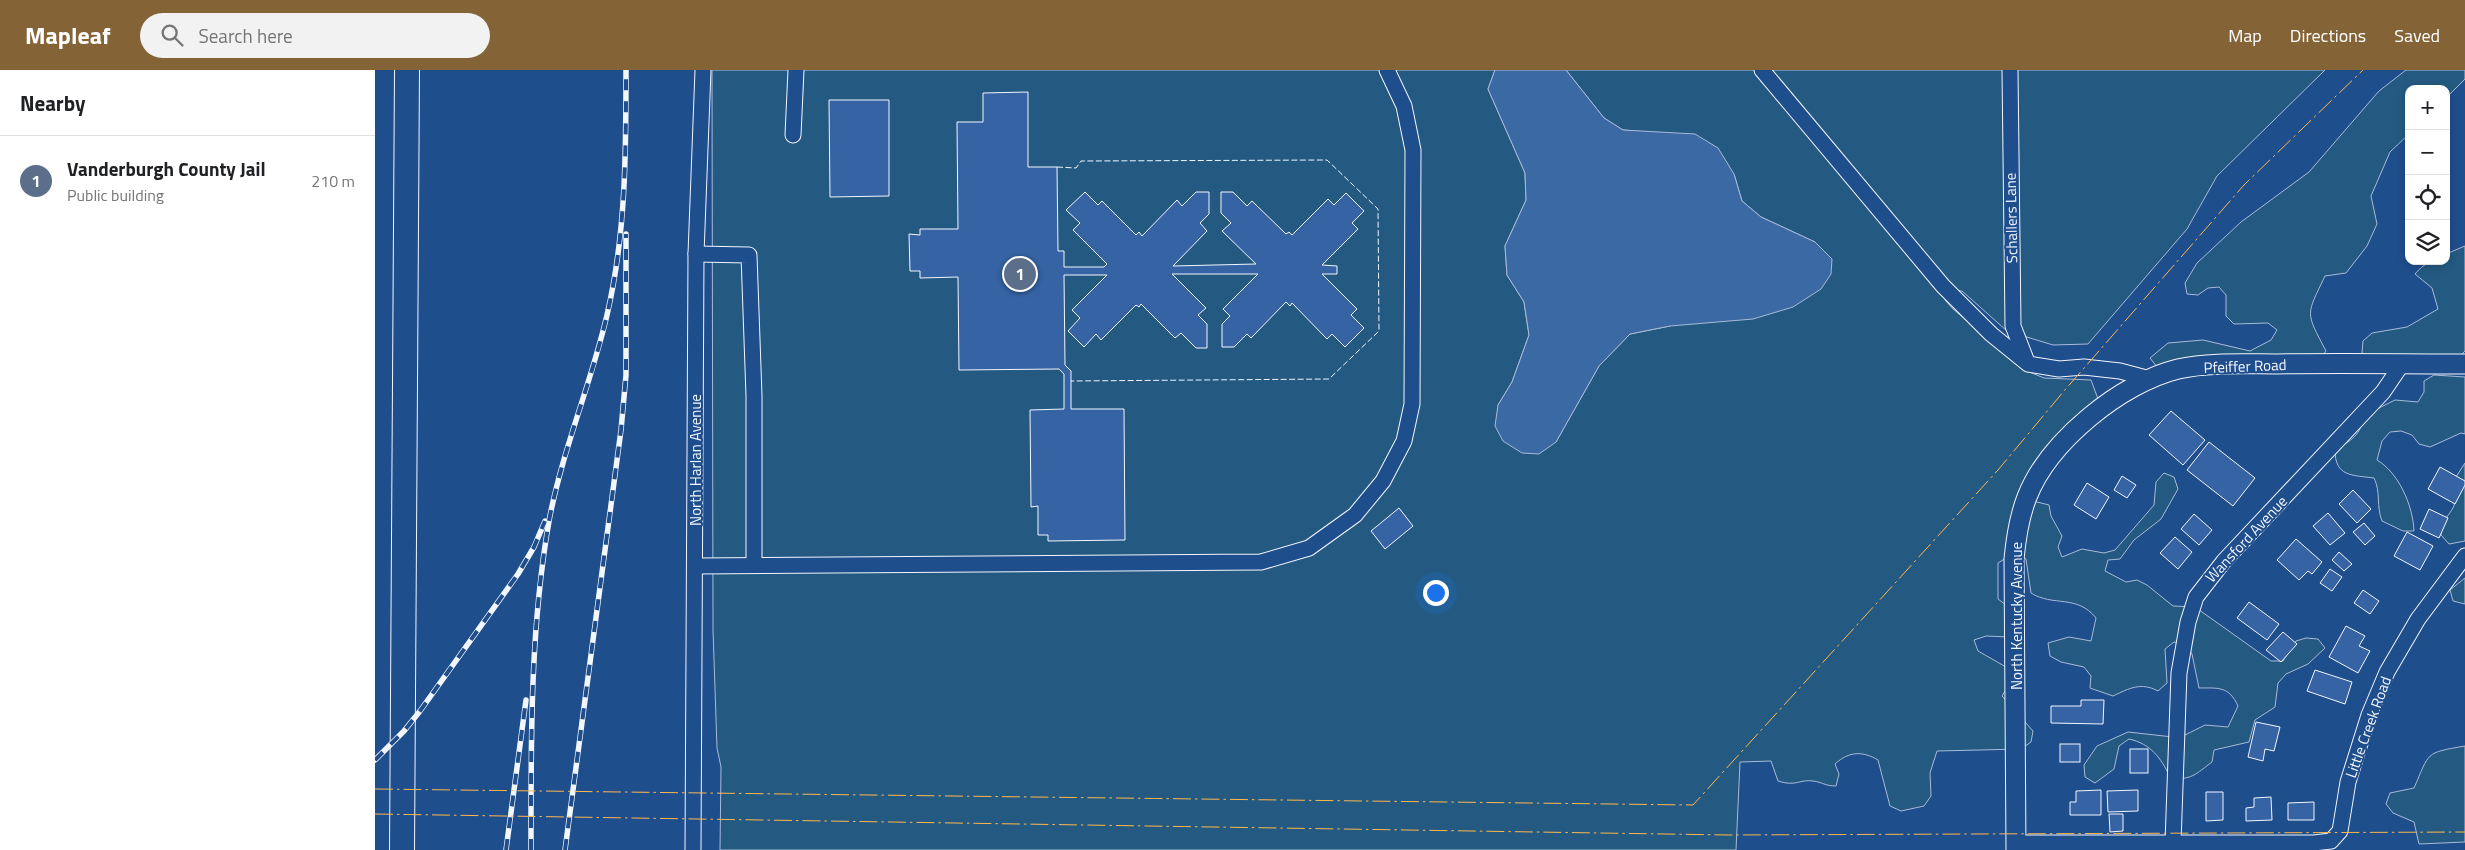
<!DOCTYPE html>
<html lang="en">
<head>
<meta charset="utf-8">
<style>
	:root { --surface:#fff; --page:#f2f2f2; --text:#202124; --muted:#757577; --line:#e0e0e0; --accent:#846436 }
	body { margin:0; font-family:"Titillium Web",sans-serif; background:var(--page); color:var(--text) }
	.controls { position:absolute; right:15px; top:15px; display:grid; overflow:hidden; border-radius:10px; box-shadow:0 2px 8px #0003 }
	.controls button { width:45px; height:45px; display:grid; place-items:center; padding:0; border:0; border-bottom:1px solid var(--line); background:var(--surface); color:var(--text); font:25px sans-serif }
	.you { position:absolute; left:1060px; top:522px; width:18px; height:18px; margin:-12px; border:4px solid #fff; border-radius:50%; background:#1a73e8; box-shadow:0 0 0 8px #1a73e833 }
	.badge { display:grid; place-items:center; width:32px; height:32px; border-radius:50%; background:var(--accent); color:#fff; font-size:16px; font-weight:700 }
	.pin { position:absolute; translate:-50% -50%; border:2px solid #fff; box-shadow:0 1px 5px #0006 }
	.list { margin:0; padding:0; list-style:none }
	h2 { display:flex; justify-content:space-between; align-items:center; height:65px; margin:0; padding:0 20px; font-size:21px }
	h2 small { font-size:16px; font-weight:400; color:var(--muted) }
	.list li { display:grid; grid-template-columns:32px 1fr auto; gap:15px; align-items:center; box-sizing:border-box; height:90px; padding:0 20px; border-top:1px solid var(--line) }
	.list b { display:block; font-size:19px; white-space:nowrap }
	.list p { margin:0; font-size:16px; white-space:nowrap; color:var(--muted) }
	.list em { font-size:16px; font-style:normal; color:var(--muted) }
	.icon { flex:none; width:28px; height:28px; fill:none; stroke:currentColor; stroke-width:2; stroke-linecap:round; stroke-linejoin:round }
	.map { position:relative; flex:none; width:2090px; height:780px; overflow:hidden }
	header { display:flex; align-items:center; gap:30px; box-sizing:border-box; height:70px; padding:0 25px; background:var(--accent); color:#fff }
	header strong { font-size:24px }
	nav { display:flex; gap:28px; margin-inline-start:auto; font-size:18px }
	.search { width:350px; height:45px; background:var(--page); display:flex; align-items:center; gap:12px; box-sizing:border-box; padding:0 18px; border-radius:28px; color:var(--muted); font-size:19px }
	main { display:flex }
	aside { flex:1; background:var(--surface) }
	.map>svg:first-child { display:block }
</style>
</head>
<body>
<header>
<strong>Mapleaf</strong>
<div class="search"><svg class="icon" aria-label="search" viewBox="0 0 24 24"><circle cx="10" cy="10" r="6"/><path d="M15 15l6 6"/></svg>Search here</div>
<nav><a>Map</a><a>Directions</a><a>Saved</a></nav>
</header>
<main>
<aside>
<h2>Nearby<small></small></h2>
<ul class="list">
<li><span class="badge" style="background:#5c6f8a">1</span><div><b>Vanderburgh County Jail</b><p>Public building</p></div><em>210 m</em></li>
</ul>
</aside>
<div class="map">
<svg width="2090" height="780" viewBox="0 0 2090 780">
	<rect width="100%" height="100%" fill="#1f4e8c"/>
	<!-- green -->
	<g fill="#245a82" stroke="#a8bbd7">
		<path d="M337,0H1120L1113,19L1150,103L1151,130L1130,176L1132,205L1149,232L1154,265L1137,312L1123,335L1181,372L1224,296L1255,264L1295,256L1440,172L1386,147L1367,131L1359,104L1272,62L1248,60L1229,48L1191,0H1950L1842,106L1812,159L1713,274L1678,275L1632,261L1587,221L1576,220L1570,230L1578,239L1652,301L1669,308L1716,310L1723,329L1654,430L1674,435L1676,446L1687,466L1683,477L1687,487L1707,479L1729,483L1740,480L1779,435L1781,412L1789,403L1799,407L1803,419L1786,449L1759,470L1745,489L1733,490L1730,501L1751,512L1762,510L1772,515L1798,536L1820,537L1896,591H1908L1921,571L1931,568L1943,569L1950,578L1933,594L1911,604L1903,613L1900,637L1880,650L1874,672L1839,680L1837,692C1822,703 1815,712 1795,707C1786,688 1776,674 1754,669L1744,676L1739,699L1720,713L1710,707L1709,695L1722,676L1753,662L1798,667L1810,665L1830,655L1853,657L1863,636C1854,616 1843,618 1824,618L1817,584L1810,574L1799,572L1790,579L1792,613L1783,621C1766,612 1755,618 1738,626L1715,618L1716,606L1709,597L1686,592L1675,586L1673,573L1694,567L1716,571L1721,548C1702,524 1678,537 1656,523L1651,489L1641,482L1623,493V529L1631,535L1634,567L1611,566L1599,570L1603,581L1631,597L1639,606L1627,626L1658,661L1656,672L1646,679L1562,681L1555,703L1556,726L1549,736L1526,741L1515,736L1503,690C1488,681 1474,681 1460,694L1464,704L1461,716C1450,716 1447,712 1438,711C1425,709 1421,717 1403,711L1396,691L1365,692L1361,780H345L346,697L342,678L338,560Z"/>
		<path d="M2031,0H2090V9L2071,28V19H2034V64L2015,82L1996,126L2002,154L1992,176L1971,203L1950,206C1931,246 1930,241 1951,281L1944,290L1913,301L1789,306L1775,288L1793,273L1828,270L1875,281L1896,270L1902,260L1893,253L1859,254L1851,246V225L1844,217L1833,218L1823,225L1812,224L1810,213L1822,193L1866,152L1934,102L2004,21Z"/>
		<path d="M2090,176V281L2085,286L1997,287L1987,283L1988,271L1997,263L2032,257L2063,239L2057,218L2040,204C2050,192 2056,191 2071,191V184Z"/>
		<path d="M2059,305L2090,307V364L2086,363L2055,377L2044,374L2037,365L2026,361L2015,362L2007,371L2002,390C2024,403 2038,436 2039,461H2028L2007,451C2001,436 2006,422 1999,408C1977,405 1960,407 1960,380C1975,371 1987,365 1988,346L2020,330L2043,332L2049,322V311Z"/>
		<path d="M2090,393V471L2074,474L2066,465L2065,455C2078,439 2085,434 2077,413Z"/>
		<polygon points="2090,508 2090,534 2078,531 2075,520"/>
		<path d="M2090,676V772L2044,774L2039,752L2018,743L2011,734L2015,723L2039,718C2055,682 2049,683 2090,676Z"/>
	</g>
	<!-- water -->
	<polygon fill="#3b69a3" stroke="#a8bbd7" points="1120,0 1191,0 1229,48 1248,60 1320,64 1343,78 1359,104 1367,131 1386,147 1440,172 1457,189 1456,204 1446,219 1418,237 1378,249 1295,256 1255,264 1224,296 1181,372 1164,384 1147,383 1128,371 1120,356 1123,335 1137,312 1154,265 1149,232 1132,205 1130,176 1151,130 1150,103 1113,19"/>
	<!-- building -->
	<g fill="#3563a3" stroke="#f2f6ff">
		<polygon points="653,22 653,97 682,97 683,181 689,181 689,197 729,197 732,194 698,160 705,153 691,140 710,122 723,135 727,131 761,165 764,162 767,166 802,130 807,136 821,122 834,122 834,144 825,153 832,161 798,196 881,194 847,161 856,153 846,143 846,122 858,122 872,136 877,131 911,164 914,162 917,165 953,129 959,135 971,123 989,141 977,153 983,159 947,195 962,196 962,204 947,204 982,239 976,245 989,258 970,277 957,264 952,269 917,233 915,236 911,232 876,268 872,264 859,277 847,277 847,254 855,246 848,239 883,204 797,204 831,238 823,245 832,254 832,278 821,278 806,263 800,268 766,234 764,237 761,235 726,270 721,264 709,277 693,261 705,248 697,240 732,205 689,205 690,295 696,301 696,339 749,339 750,470 673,471 673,465 663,465 663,436 656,437 655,340 689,339 689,304 684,299 584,300 583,207 545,208 545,201 535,201 534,164 545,165 545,159 583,159 582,52 608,52 608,23"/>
		<polygon points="454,30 514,30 514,126 455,127"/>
		<polygon points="1796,341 1830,370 1808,395 1774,365"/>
		<polygon points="1834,372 1880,408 1858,436 1812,400"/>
		<polygon points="2065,397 2090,411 2090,415 2080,434 2053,419"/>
		<polygon points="1747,406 1761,415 1752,428 1739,420"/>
		<polygon points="1712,413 1734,427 1721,449 1699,435"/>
		<polygon points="1978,420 1996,439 1982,453 1964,434"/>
		<polygon points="1024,438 1038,456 1010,479 996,461"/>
		<polygon points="2054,439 2073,448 2064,468 2045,459"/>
		<polygon points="1953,443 1970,463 1955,475 1938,456"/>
		<polygon points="1819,444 1837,460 1824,475 1806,459"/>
		<polygon points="1989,453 2000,466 1990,475 1978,462"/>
		<polygon points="2032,462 2058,476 2045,500 2019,486"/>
		<polygon points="1800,467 1817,482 1803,499 1785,483"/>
		<polygon points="1921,469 1947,492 1937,504 1933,501 1924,510 1902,490"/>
		<polygon points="1964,482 1977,494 1969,501 1957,490"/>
		<polygon points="1955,499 1967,507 1957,521 1945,513"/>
		<polygon points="1988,520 2004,531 1995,544 1979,533"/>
		<polygon points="1874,532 1904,554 1892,570 1862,548"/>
		<polygon points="1971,556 1990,566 1984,576 1995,581 1983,603 1954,587"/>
		<polygon points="1908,562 1922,574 1906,592 1891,580"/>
		<polygon points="1940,600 1977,612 1970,634 1932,621"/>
		<polygon points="1706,630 1729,630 1728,654 1676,653 1676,636 1706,636"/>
		<polygon points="1881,652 1905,657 1899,681 1890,679 1888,691 1873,687"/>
		<rect x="1685" y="674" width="20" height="18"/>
		<rect x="1755" y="679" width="18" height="24"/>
		<polygon points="1726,720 1726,745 1695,745 1695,732 1701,732 1701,721"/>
		<polygon points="1763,720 1763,741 1733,742 1732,721"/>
		<polygon points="1831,722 1848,722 1848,750 1831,751"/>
		<polygon points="1896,727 1897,750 1871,751 1871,738 1879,737 1879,728"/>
		<polygon points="1939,732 1939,750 1913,750 1913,733"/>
		<polygon points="1734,744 1748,744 1748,761 1735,762"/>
	</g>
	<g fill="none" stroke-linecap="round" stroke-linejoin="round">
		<!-- minor casing -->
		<g stroke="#f2f6ff" stroke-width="17">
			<g id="minor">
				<polyline points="1387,0 1568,216 1616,264 1653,294 1684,299 1709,297 1745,301 1775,309"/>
				<polyline points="1635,0 1638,256 1652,292"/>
				<polyline points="418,65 421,0"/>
				<polyline points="321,184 374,185 379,326 379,495"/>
				<polyline points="320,496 886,492 934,478 980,445 1008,411 1029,371 1037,334 1038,80 1029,36 1012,0"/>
				<polyline points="1641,773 1939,773 1956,771 1965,761 1973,712 1994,645 2012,602 2043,549 2090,486"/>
				<polyline points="1798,773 1804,603 1813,552 1821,527 1849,491 2008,322 2027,294"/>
				<polyline points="318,780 321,184 328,0"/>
			</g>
		</g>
		<!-- tertiary casing -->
		<g stroke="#f2f6ff" stroke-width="21">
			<path id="tertiary" d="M1641,780L1639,489C1641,468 1644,447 1652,427C1674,371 1746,313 1803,299C1834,292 1870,294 1901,294C1964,293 2027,294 2090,294"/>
		</g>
		<!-- trunk casing -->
		<g stroke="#f2f6ff" stroke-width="26">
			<polyline id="trunk" points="27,780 32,0"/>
		</g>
		<!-- minor -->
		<use href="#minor" stroke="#1f4e8c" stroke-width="15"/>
		<!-- tertiary -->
		<use href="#tertiary" stroke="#1f4e8c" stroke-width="19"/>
		<!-- trunk -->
		<use href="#trunk" stroke="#1f4e8c" stroke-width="24"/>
		<!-- rail casing -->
		<g stroke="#f2f6ff" stroke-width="5.5">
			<g id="rail">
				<polyline points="0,690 29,661 45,641 143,504 159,477 170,451"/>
				<polyline points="131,780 151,630"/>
				<path d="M156,780C156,670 155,560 174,451C187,381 216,314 232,245C251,164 251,82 251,0"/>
				<polyline points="190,780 246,360 251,305 251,164"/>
			</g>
		</g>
		<!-- rail -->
		<use href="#rail" stroke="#1f4e8c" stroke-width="4" stroke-dasharray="11" stroke-linecap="butt"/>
		<!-- fence -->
		<polyline stroke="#f2f6ff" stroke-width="1" stroke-dasharray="6 2.5" stroke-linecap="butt" points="682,97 701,98 706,91 952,90 1003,139 1004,261 954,309 696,311"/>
		<!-- power -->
		<g stroke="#ffb74d" stroke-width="1" stroke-dasharray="18 4 2.5 4" stroke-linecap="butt">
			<polyline points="0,719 1318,735 1623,400 1689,321 1869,115 1988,0"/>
			<polyline points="0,744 1354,765 2090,762"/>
		</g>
	</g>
	<g text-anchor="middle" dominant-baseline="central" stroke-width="4" stroke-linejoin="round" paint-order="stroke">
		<!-- street labels -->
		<g font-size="15" fill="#f2f6ff" stroke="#1f4e8c">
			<text transform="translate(1636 148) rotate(-91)">Schallers Lane</text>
			<text transform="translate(1870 296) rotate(-2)">Pfeiffer Road</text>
			<text transform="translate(320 390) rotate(-90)">North Harlan Avenue</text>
			<text transform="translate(1871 469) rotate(-47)">Wansford Avenue</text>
			<text transform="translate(1641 546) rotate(-90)">North Kentucky Avenue</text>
			<text transform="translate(1993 657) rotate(-70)">Little Creek Road</text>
		</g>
	</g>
</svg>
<div class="controls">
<button>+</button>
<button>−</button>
<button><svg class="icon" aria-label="locate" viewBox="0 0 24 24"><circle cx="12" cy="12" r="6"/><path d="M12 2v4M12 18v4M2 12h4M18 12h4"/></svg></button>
<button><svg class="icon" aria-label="layers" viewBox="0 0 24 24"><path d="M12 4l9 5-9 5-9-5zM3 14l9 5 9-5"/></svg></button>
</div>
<div class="you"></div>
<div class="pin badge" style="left:645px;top:204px;background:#5c6f8a">1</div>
</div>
</main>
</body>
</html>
